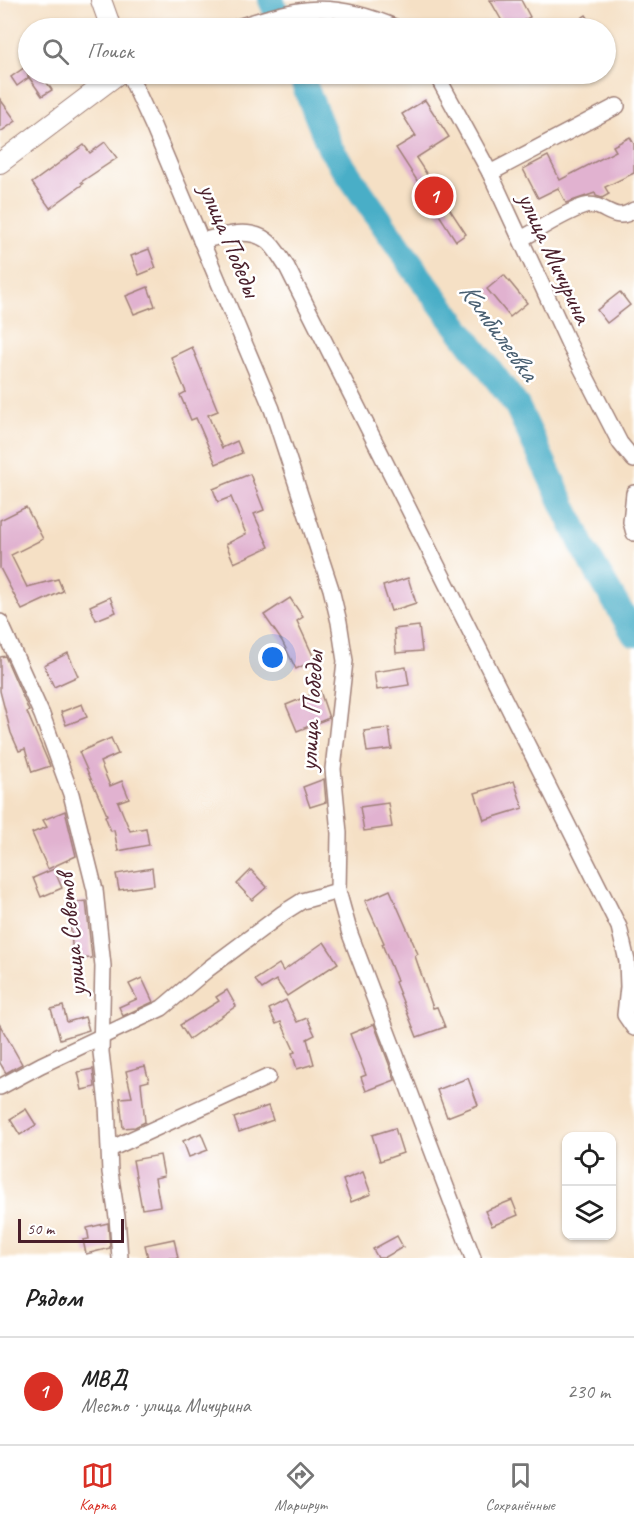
<!DOCTYPE html>
<html lang="ru">
<head>
<meta charset="utf-8">
<style>
	:root { --surface:#fff; --page:#f2f2f2; --text:#222; --muted:#767676; --line:#e0e0e0; --accent:#d93025 }
	body { margin:0; font-family:Caveat,sans-serif; background:var(--page); color:var(--text) }
	.controls { position:absolute; right:18px; bottom:18px; display:grid; overflow:hidden; border-radius:12px; box-shadow:0 2px 4px #0004 }
	.controls button { width:54px; height:54px; display:grid; place-items:center; padding:0; border:0; border-bottom:2px solid var(--line); background:var(--surface); color:var(--text); font:30px sans-serif }
	.scale { position:absolute; left:18px; bottom:15px; width:106px; box-sizing:border-box; padding-left:6px; border:3px solid #4a1f2b; border-top:0; font-size:16px; line-height:21px; white-space:nowrap; color:#4a1f2b; -webkit-text-stroke:4px #fff; paint-order:stroke }
	.you { position:absolute; left:273px; top:658px; width:21px; height:21px; margin:-15px; border:4px solid #fff; border-radius:50%; background:#1a73e8; box-shadow:0 0 0 9px #1a73e833 }
	.badge { display:grid; place-items:center; width:39px; height:39px; border-radius:50%; background:var(--accent); color:#fff; font-size:20px; font-weight:700 }
	.pin { position:absolute; translate:-50% -50%; border:3px solid #fff; box-shadow:0 2px 6px #0006 }
	.list { margin:0; padding:0; list-style:none }
	h2 { display:flex; justify-content:space-between; align-items:center; height:78px; margin:0; padding:0 24px; font-size:26px }
	h2 small { font-size:20px; font-weight:400; color:var(--muted) }
	.list li { display:grid; grid-template-columns:39px 1fr auto; gap:18px; align-items:center; box-sizing:border-box; height:108px; padding:0 24px; border-top:2px solid var(--line) }
	.list b { display:block; font-size:22px; white-space:nowrap }
	.list p { margin:0; font-size:20px; white-space:nowrap; color:var(--muted) }
	.list em { font-size:20px; font-style:normal; color:var(--muted) }
	.icon { flex:none; width:33px; height:33px; fill:none; stroke:currentColor; stroke-width:2; stroke-linecap:round; stroke-linejoin:round }
	.map { position:relative; flex:none; width:634px; height:1258px; overflow:hidden }
	.search { position:absolute; background:var(--surface); box-shadow:0 2px 4px #0004; left:18px; right:18px; top:18px; height:66px; display:flex; align-items:center; gap:15px; box-sizing:border-box; padding:0 21px; border-radius:33px; color:var(--muted); font-size:22px }
	.sheet { height:186px; background:var(--surface) }
	nav { display:flex; justify-content:space-around; align-items:center; box-sizing:border-box; height:84px; border-top:2px solid var(--line); background:var(--surface); font-size:16px; color:var(--muted) }
	nav a { display:grid; justify-items:center; gap:3px }
	nav .on { color:var(--accent) }
	.map>svg:first-child { display:block }
</style>
</head>
<body>
<div class="map">
<svg width="634" height="1258" viewBox="0 0 634 1258">
	<rect width="100%" height="100%" fill="#fff"/>
	<filter id="ink" filterUnits="userSpaceOnUse"><feTurbulence type="fractalNoise" baseFrequency=".0167" numOctaves="2"/><feDisplacementMap in="SourceGraphic" scale="12" xChannelSelector="R" yChannelSelector="G"/><feConvolveMatrix kernelMatrix="1 2 1 2 8 2 1 2 1" color-interpolation-filters="sRGB"/></filter>
	<filter id="wash" filterUnits="userSpaceOnUse"><feTurbulence type="fractalNoise" baseFrequency=".008" numOctaves="4" result="noise"/><feDisplacementMap in="SourceGraphic" scale="24" xChannelSelector="R" yChannelSelector="G"/><feGaussianBlur stdDeviation="1.35" result="paint"/><feColorMatrix in="noise" values="0 0 0 0 0 0 0 0 0 0 0 0 0 0 0 0 0 1.4 0 .05"/><feComposite in="paint" operator="in"/></filter>
	<g filter="url(#wash)">
		<rect width="100%" height="100%" fill="#f5e0c5"/>
		<g fill="none" stroke-linecap="round" stroke-linejoin="round">
			<!-- river -->
			<g stroke="#48aec7" stroke-width="26">
				<polyline points="271,0 283,28"/>
				<polyline points="300,74 330,148 417,273 517,406 585,551 634,634"/>
			</g>
		</g>
		<g id="blocks">
			<!-- building -->
			<g fill="#e1b2d0">
				<polygon points="490,0 521,0 530,17 510,28 506,28"/>
				<polygon points="586,15 595,28 566,28"/>
				<polygon points="28,65 28,74 41,74 52,90 42,96 28,76 28,78 17,86 11,77"/>
				<polygon points="0,99 16,121 0,132"/>
				<polygon points="425,100 449,137 416,158 466,234 456,241 396,148 416,136 402,114"/>
				<polygon points="630,137 634,144 634,173 605,187 609,194 602,198 596,196 595,193 566,203 558,188 538,198 523,169 548,156 560,180 616,151 613,146"/>
				<polygon points="105,142 117,158 81,182 83,184 50,208 32,183 84,145 90,153"/>
				<polygon points="149,249 156,268 139,275 131,256"/>
				<polygon points="504,275 527,303 510,317 487,289"/>
				<polygon points="148,287 155,306 134,314 126,296"/>
				<polygon points="620,292 630,305 607,323 597,310"/>
				<polygon points="192,347 218,411 208,415 222,448 237,441 242,453 216,464 196,418 191,420 180,395 186,392 171,357"/>
				<polygon points="250,474 264,510 254,514 269,547 234,563 226,544 246,534 231,497 218,502 213,489"/>
				<polygon points="26,507 43,539 11,555 27,587 58,579 63,591 22,610 0,568 0,520"/>
				<polygon points="408,578 416,603 391,611 383,586"/>
				<polygon points="110,597 116,612 96,620 90,606"/>
				<polygon points="290,598 303,617 297,621 315,660 296,669 282,641 264,615"/>
				<polygon points="419,626 422,651 396,653 394,629"/>
				<polygon points="68,653 78,676 54,687 44,665"/>
				<polygon points="5,656 29,711 27,712 50,766 32,772 25,749 19,751 11,733 0,691 0,657"/>
				<polygon points="406,667 409,685 377,690 374,672"/>
				<polygon points="320,691 329,718 297,731 286,705"/>
				<polygon points="82,704 87,717 66,725 61,712"/>
				<polygon points="389,728 392,749 367,752 364,731"/>
				<polygon points="111,738 118,754 100,762 110,786 122,781 129,798 118,802 130,831 146,828 149,845 118,851 114,830 111,831 105,816 107,815 79,752"/>
				<polygon points="324,779 326,802 310,807 303,787"/>
				<polygon points="514,781 523,808 484,820 475,793"/>
				<polygon points="388,803 392,827 364,831 360,807"/>
				<polygon points="65,811 76,856 48,869 32,833 47,827 43,820"/>
				<polygon points="152,868 154,885 119,890 116,874"/>
				<polygon points="54,869 62,888 41,897 33,878"/>
				<polygon points="251,870 267,887 252,900 237,884"/>
				<polygon points="390,890 418,954 415,956 433,1008 437,1007 445,1027 417,1037 395,982 397,981 382,944 384,943 365,901"/>
				<polygon points="86,901 92,958 73,959 69,903"/>
				<polygon points="324,942 338,963 287,996 276,980 262,989 255,980 279,964 283,971"/>
				<polygon points="142,978 153,1002 123,1016 119,1007 137,999 129,984"/>
				<polygon points="227,990 236,1006 189,1039 180,1025 219,1001 216,997"/>
				<polygon points="286,1000 297,1022 307,1018 315,1035 307,1039 314,1064 297,1069 292,1053 295,1052 281,1022 276,1024 269,1009"/>
				<polygon points="63,1006 67,1022 85,1017 89,1030 60,1039 51,1009"/>
				<polygon points="374,1024 395,1080 366,1091 361,1077 366,1075 350,1034"/>
				<polygon points="0,1025 22,1064 6,1073 0,1063"/>
				<polygon points="145,1066 149,1081 141,1083 145,1122 135,1127 123,1128 120,1098 132,1097 126,1071"/>
				<polygon points="93,1069 95,1087 82,1090 78,1072"/>
				<polygon points="468,1078 478,1105 447,1117 437,1090"/>
				<polygon points="268,1106 273,1120 239,1132 234,1118"/>
				<polygon points="26,1109 36,1125 20,1135 10,1119"/>
				<polygon points="395,1128 403,1153 380,1161 372,1135"/>
				<polygon points="201,1133 208,1150 189,1157 183,1141"/>
				<polygon points="160,1155 164,1176 155,1178 160,1206 142,1209 133,1160"/>
				<polygon points="363,1172 371,1194 351,1202 343,1180"/>
				<polygon points="512,1200 518,1215 492,1226 485,1211"/>
				<polygon points="108,1223 110,1248 86,1254 83,1240 89,1239 87,1228"/>
				<polygon points="397,1236 403,1247 384,1258 378,1258 373,1249"/>
				<polygon points="174,1239 178,1258 148,1258 145,1245"/>
			</g>
		</g>
	</g>
	<g filter="url(#ink)">
		<use href="#blocks" fill-opacity="0" stroke="#a08078" stroke-width="1.5"/>
		<g fill="none" stroke-linecap="round" stroke-linejoin="round">
			<!-- minor casing -->
			<g stroke="#a08078" stroke-width="18">
				<g id="minor">
					<path d="M235,28C301,6 333,0 397,28"/>
					<polyline points="129,74 153,126 272,409 331,589 339,622 345,661 333,769 339,833 338,891 350,934 473,1258"/>
					<polyline points="436,74 490,173 569,344 620,443 634,460"/>
					<polyline points="490,173 617,106"/>
					<path d="M521,239C540,229 565,212 585,206C605,201 612,225 634,210"/>
					<path d="M201,241C221,236 248,227 266,240C275,246 281,259 287,267L619,927L627,961L628,987L625,1015L634,1028"/>
					<polyline points="634,493 631,522 634,533"/>
					<polyline points="0,622 42,715 71,794 95,890 103,966 101,1052 107,1104 110,1172 117,1217 120,1258"/>
					<polyline points="0,1087 41,1065 162,1008 208,969 283,913 302,901 338,891"/>
					<polyline points="110,1149 268,1077"/>
				</g>
			</g>
			<!-- major casing -->
			<g stroke="#a08078" stroke-width="22">
				<g id="major">
					<polyline points="101,0 111,28"/>
					<polyline points="0,163 118,74"/>
				</g>
			</g>
			<!-- minor -->
			<use href="#minor" stroke="#fff" stroke-width="15"/>
			<!-- major -->
			<use href="#major" stroke="#fff" stroke-width="20"/>
		</g>
	</g>
	<g text-anchor="middle" dominant-baseline="central" stroke-width="5" stroke-linejoin="round" paint-order="stroke">
		<!-- street labels -->
		<g font-size="26" fill="#4a1f2b" stroke="#fff">
			<text transform="translate(230 240) rotate(67)">улица Победы</text>
			<text transform="translate(555 258) rotate(65)">улица Мичурина</text>
			<text transform="translate(311 711) rotate(-87)">улица Победы</text>
			<text transform="translate(71 935) rotate(-96)">улица Советов</text>
		</g>
		<!-- water labels -->
		<g font-size="27" font-style="italic" fill="#495f71" stroke="#fff">
			<text transform="translate(499 331) rotate(54)">Камбилеевка</text>
		</g>
	</g>
</svg>
<div class="controls">
<button><svg class="icon" aria-label="locate" viewBox="0 0 24 24"><circle cx="12" cy="12" r="6"/><path d="M12 2v4M12 18v4M2 12h4M18 12h4"/></svg></button>
<button><svg class="icon" aria-label="layers" viewBox="0 0 24 24"><path d="M12 4l9 5-9 5-9-5zM3 14l9 5 9-5"/></svg></button>
</div>
<div class="scale">50 m</div>
<div class="you"></div>
<div class="pin badge" style="left:434px;top:196px">1</div>
<div class="search"><svg class="icon" aria-label="search" viewBox="0 0 24 24"><circle cx="10" cy="10" r="6"/><path d="M15 15l6 6"/></svg>Поиск</div>
</div>
<section class="sheet">
<h2>Рядом<small></small></h2>
<ul class="list">
<li><span class="badge">1</span><div><b>МВД</b><p>Место · улица Мичурина</p></div><em>230 m</em></li>
</ul>
</section>
<nav>
<a class="on"><svg class="icon" aria-label="map" viewBox="0 0 24 24"><path d="M3 6l6-2 6 2 6-2v14l-6 2-6-2-6 2zM9 4v14M15 6v14"/></svg>Карта</a>
<a><svg class="icon" aria-label="directions" viewBox="0 0 24 24"><path d="M12 3l9 9-9 9-9-9zM9 14v-3h6M13 9l2 2-2 2"/></svg>Маршрут</a>
<a><svg class="icon" aria-label="saved" viewBox="0 0 24 24"><path d="M7 4h10v16l-5-4-5 4z"/></svg>Сохранённые</a>
</nav>
</body>
</html>
